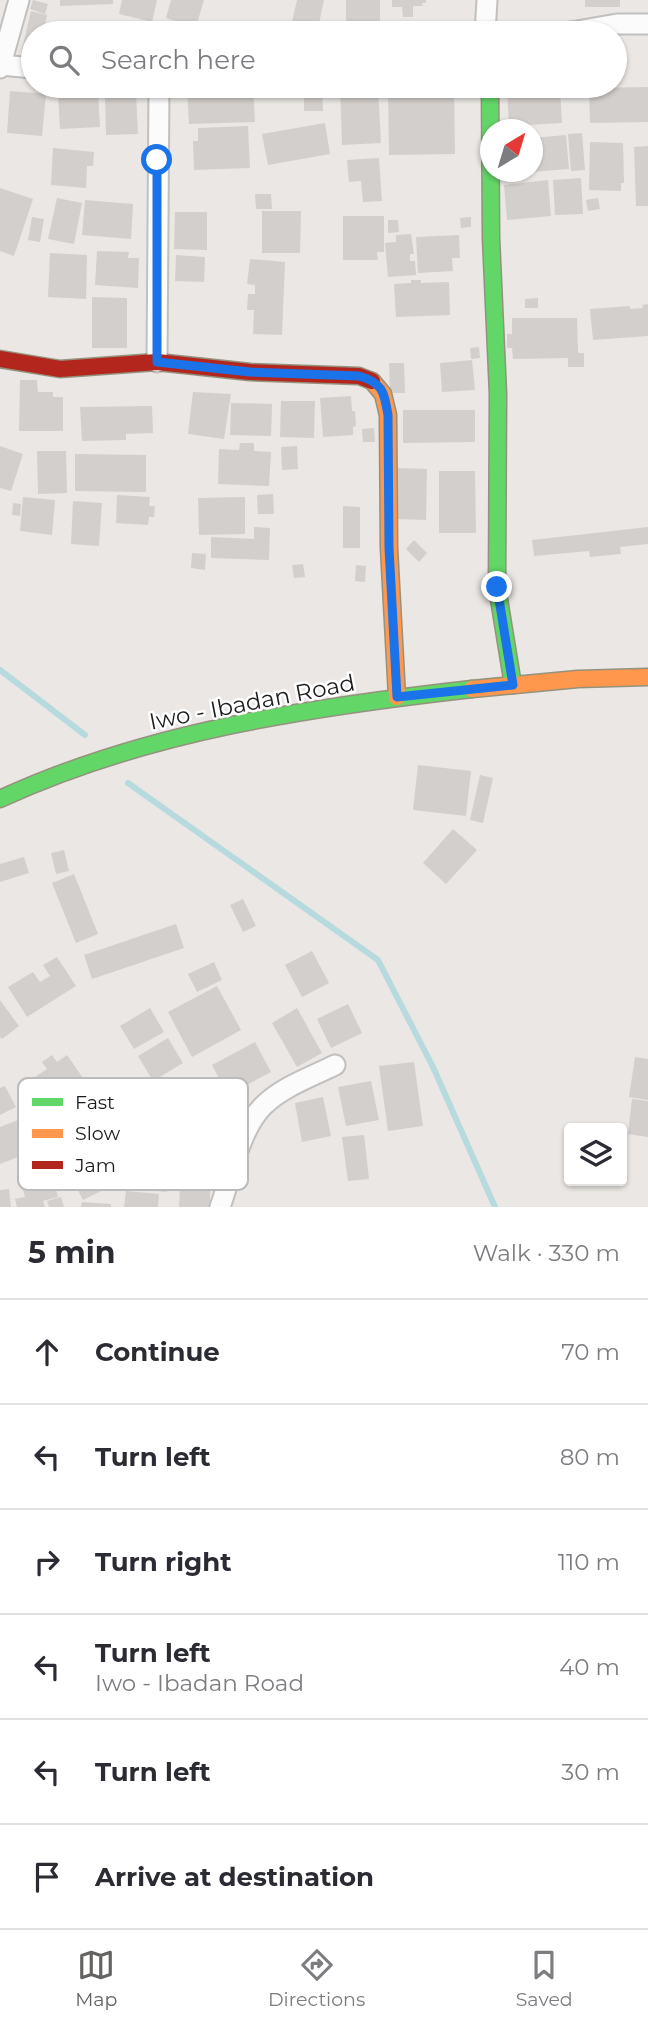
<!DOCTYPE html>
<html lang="en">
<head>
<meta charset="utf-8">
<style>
	:root { --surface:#fff; --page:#f2f2f3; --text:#2b2b33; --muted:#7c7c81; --line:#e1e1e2; --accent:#646362 }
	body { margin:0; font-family:Montserrat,sans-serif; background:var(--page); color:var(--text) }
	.controls { position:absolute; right:21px; bottom:21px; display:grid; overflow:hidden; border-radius:7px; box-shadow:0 2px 5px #0004 }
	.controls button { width:63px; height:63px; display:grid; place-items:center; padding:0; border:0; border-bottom:2px solid var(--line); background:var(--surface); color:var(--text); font:35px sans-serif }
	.compass { position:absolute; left:480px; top:119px; width:63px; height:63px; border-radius:50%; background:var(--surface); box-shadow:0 2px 5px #0004; rotate:38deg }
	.stop { position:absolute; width:21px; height:21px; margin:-16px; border:5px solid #1a73e8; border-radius:50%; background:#fff }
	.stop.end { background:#1a73e8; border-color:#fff; box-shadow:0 2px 7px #0008 }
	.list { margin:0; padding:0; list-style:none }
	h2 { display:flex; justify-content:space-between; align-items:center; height:91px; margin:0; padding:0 28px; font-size:30px }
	h2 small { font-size:23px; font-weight:400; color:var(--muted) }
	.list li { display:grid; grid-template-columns:46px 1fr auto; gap:21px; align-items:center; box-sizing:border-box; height:105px; padding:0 28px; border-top:2px solid var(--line) }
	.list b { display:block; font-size:26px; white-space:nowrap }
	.list p { margin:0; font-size:23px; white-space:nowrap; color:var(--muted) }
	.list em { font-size:23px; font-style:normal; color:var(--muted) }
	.icon { flex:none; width:38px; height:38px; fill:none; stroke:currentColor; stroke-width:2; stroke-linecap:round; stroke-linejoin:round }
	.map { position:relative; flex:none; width:648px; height:1207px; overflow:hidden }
	.search { position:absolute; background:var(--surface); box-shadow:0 2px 5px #0004; left:21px; right:21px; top:21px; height:77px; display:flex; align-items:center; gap:18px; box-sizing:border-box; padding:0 24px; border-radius:38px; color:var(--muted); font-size:26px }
	.sheet { height:721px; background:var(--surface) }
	nav { display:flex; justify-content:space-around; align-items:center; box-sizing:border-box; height:98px; border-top:2px solid var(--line); background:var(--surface); font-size:19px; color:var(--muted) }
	nav a { display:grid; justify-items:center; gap:4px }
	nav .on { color:var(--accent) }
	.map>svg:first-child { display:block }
</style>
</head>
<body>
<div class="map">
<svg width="648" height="1207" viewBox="0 0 648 1207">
	<rect width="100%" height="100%" fill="#eae7e4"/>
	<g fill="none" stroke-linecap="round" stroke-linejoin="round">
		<!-- stream -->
		<g stroke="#b7dade" stroke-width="6">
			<polyline points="0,670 85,735"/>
			<polyline points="128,783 378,960 433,1067 495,1207"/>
		</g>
	</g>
	<!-- building -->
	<g fill="#d3cfcd">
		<polygon points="33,0 48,4 45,14 30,9"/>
		<polygon points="60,0 113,0 113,4 60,6"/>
		<polygon points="122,0 157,0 152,22 119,14"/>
		<polygon points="171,0 204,0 196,27 166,18"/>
		<polygon points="297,0 324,0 318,28 292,22"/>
		<polygon points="346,0 380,0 380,25 370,25 370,32 356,31 356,24 346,23"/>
		<polygon points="392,0 426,0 426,3 422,3 423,6 413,6 413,17 403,17 402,7 392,7"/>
		<rect x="585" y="0" width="35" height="7"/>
		<polygon points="31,11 47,15 43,33 33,33 33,56 21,53"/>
		<polygon points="182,25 200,30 199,33 180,33"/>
		<polygon points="86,86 114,86 115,91 87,92"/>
		<polygon points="253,86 255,122 189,124 187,88"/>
		<polygon points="304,86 322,86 323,111 304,111"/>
		<polygon points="340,86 378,86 381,143 342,145"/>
		<polygon points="388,86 454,86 455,154 389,155"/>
		<polygon points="549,86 549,89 560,88 562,123 509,126 507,88"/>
		<polygon points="648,87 648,122 590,123 589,88"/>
		<polygon points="10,91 46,94 42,136 7,133"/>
		<polygon points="98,93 100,127 60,129 58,94"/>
		<polygon points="136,94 138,134 106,135 105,95"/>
		<polygon points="325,123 330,154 268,165 262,134"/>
		<polygon points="248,126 250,168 194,170 193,141 198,141 198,128"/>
		<polygon points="582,133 585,170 571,171 568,134"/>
		<polygon points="566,135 569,169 532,172 532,138"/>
		<polygon points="590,142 623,143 624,183 621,183 621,191 589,190"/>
		<polygon points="648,146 648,206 636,206 634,147"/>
		<polygon points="53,148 94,152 93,166 87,166 86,188 51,185"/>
		<polygon points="379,158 382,201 363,202 361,181 349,182 347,160"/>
		<polygon points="581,178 583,214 555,215 553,180"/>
		<polygon points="548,180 551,216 507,220 504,185"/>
		<polygon points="0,188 33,199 14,256 0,251"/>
		<polygon points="255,194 271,194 272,209 256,209"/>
		<polygon points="57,198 82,203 74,244 48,239"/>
		<polygon points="598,198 600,209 588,211 586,200"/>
		<polygon points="85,200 133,204 131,239 82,235"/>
		<polygon points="262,211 301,211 300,253 262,253"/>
		<polygon points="175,212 207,212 207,250 174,249"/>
		<polygon points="343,216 384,216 384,252 377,252 378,260 343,260"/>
		<polygon points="32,217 44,219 40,242 28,240"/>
		<polygon points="471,217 471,227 461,228 460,218"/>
		<polygon points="388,220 398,220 399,232 388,233"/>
		<polygon points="411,234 414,254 410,254 410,261 415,261 416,275 388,277 385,243 396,242 396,235"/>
		<polygon points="459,235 460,258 452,258 453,271 418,273 416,237"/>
		<polygon points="97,251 129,252 128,258 139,258 138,288 95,285"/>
		<polygon points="50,253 87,255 86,299 48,297"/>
		<polygon points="176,255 205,257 204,282 175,281"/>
		<polygon points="250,259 285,262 282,335 253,334 254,310 247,310 248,294 255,294 255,285 247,284"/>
		<polygon points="411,280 421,280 421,283 449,282 450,315 396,317 394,284 411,283"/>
		<polygon points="92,297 127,298 127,348 92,348"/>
		<polygon points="538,298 538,308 525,308 525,299"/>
		<polygon points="648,304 648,336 593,340 590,309 630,306 630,309 643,308 642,305"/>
		<polygon points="512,318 577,318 578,353 584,353 584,367 568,367 568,358 513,359 512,348 507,348 507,334 512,334"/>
		<polygon points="479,347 480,358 471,359 470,348"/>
		<polygon points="472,360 475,390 442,392 440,363"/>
		<polygon points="389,363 404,363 405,393 390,393"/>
		<polygon points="20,380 37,380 38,392 53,392 53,397 63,397 63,431 19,431"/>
		<polygon points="193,392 231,394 224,439 188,434"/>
		<polygon points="351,396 352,411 355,411 356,426 353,427 353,435 323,437 320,398"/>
		<polygon points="281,401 315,401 314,438 280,437"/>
		<polygon points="231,403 272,404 271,436 230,435"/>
		<polygon points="152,406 153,433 126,434 126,440 82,441 80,407"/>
		<polygon points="403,410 475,410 475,442 403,443"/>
		<polygon points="374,428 375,442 363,442 362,429"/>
		<polygon points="240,443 254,443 254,451 271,452 269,486 218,484 219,449 239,450"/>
		<polygon points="0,446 23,454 11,491 0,488"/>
		<polygon points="297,446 298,469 282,470 281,447"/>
		<polygon points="37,451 66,451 67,493 38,494"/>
		<polygon points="75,454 146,455 146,492 75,491"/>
		<polygon points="397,468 427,469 426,520 396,519"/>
		<polygon points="439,471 475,471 476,533 439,533"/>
		<polygon points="273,494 274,514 258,514 257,495"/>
		<polygon points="117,495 150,497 149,506 155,506 154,517 149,517 148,525 116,523"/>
		<polygon points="23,497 55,500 52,535 20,531"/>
		<polygon points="245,497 245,534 199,535 198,498"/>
		<polygon points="73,501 102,503 99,546 71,544"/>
		<polygon points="13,503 21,504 20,516 12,515"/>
		<polygon points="343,506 360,507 360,548 343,548"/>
		<polygon points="254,527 270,528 269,560 211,558 211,537 254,539"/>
		<polygon points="648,527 648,544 620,547 621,554 590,557 589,551 534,556 532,540"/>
		<polygon points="414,540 427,553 419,562 406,549"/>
		<polygon points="192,553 206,554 205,570 191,568"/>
		<polygon points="303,564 305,577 294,578 292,565"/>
		<polygon points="356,565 366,566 365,582 355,581"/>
		<polygon points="418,765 471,771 466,816 413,810"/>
		<polygon points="480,775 493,778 483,823 470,820"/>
		<polygon points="453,829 477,850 446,884 423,863"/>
		<polygon points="64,850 69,871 56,874 51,853"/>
		<polygon points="24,857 29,873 0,882 0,864"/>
		<polygon points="74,874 98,934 76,943 52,883"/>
		<polygon points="243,899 256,926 243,932 230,905"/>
		<polygon points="176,924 184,948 92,979 84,955"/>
		<polygon points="312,951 329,983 302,997 285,965"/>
		<polygon points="57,957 76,986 27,1017 8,987 33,972 40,982 50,976 43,965"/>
		<polygon points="214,962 222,980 197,992 188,974"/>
		<polygon points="217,986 241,1030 192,1057 168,1012"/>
		<polygon points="0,1000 19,1026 2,1039 0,1037"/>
		<polygon points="348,1004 362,1033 331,1048 317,1019"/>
		<polygon points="150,1008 164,1032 134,1049 120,1026"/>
		<polygon points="297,1008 322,1053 297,1067 272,1023"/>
		<polygon points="168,1038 183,1063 153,1081 138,1056"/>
		<polygon points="255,1042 271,1072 228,1095 212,1065"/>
		<polygon points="52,1055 57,1062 67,1055 90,1088 85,1091 100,1113 74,1131 35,1077 47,1069 42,1062"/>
		<polygon points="635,1057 648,1059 648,1100 629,1097"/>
		<polygon points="414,1062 423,1126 388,1131 379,1066"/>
		<polygon points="371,1081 379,1120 346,1126 338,1087"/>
		<polygon points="5,1086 16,1107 0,1115 0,1088"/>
		<polygon points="323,1097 331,1136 302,1142 295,1103"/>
		<polygon points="632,1099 648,1101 648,1137 628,1134"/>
		<polygon points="44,1110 57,1142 0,1164 0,1127"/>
		<polygon points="364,1135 369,1179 348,1181 342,1137"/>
		<polygon points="96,1154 111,1186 83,1200 67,1169"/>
		<polygon points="148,1166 168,1168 167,1192 146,1190"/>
		<polygon points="51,1171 58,1197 43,1201 45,1207 17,1207 15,1199 25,1197 20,1179"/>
		<polygon points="180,1186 210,1187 210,1207 179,1207"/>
		<polygon points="9,1189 11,1207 0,1207 0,1190"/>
		<polygon points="126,1191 159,1194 158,1207 124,1207"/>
		<polygon points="61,1197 64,1207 49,1207 47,1201"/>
		<polygon points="82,1202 111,1204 111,1207 81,1207"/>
	</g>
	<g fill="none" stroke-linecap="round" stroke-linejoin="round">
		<!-- street casing -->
		<g stroke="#c1c0bf" stroke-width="23">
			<g id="street">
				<polyline points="485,33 487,0"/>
				<polyline points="565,33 617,24 648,24"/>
				<polyline points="1,65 33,68"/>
				<polyline points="0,68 19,0"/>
				<polyline points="157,362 159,86"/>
				<path d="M220,1207C231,1177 240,1129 263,1106C282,1087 311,1077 335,1065"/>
			</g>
		</g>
		<!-- fast casing -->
		<g stroke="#94927d" stroke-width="19">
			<g id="fast">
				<polyline points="490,86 491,238 498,394 497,587 513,685"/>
				<path d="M0,799C147,731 312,707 472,689"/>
			</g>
		</g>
		<!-- slow casing -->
		<g stroke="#94927d" stroke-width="19">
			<g id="slow">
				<polyline points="372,381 383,394 388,415 389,548 397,697"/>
				<polyline points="472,689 578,679 648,677"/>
			</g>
		</g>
		<!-- jam casing -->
		<g stroke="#94927d" stroke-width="19">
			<polyline id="jam" points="0,359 60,369 157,362 250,372 359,376 372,381"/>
		</g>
		<!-- street -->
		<use href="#street" stroke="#fcfbfb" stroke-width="19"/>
		<!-- fast -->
		<use href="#fast" stroke="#63d668" stroke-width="16"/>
		<!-- slow -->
		<use href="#slow" stroke="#ff974d" stroke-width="16"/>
		<!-- jam -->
		<use href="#jam" stroke="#b3261e" stroke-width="16"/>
	</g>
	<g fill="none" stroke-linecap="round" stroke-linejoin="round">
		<!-- route -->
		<path stroke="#1a73e8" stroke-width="9" d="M157,160V362L250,372L359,376C383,383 384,392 388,415L389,548L397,697L513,685L497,587"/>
	</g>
	<g text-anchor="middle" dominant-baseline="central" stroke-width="5" stroke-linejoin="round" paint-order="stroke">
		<!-- street labels -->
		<g font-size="23" fill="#1c1c1c" stroke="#fff">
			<text transform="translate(252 702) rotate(-11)">Iwo - Ibadan Road</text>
		</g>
	</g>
	<!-- legend -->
	<rect x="18" y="1078" width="230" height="112" rx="10" fill="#fff" stroke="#bbb" stroke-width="2"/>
	<rect x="32" y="1098" width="31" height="8" fill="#63d668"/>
	<rect x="32" y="1129" width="31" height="9" fill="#ff974d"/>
	<rect x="32" y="1161" width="31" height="8" fill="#b3261e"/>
	<g font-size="19" fill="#1c1c1c">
		<text x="75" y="1109">Fast</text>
		<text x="75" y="1140">Slow</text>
		<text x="75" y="1172">Jam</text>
	</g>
</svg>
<div class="controls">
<button><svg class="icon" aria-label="layers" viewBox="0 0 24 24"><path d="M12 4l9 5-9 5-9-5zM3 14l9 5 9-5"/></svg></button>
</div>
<svg class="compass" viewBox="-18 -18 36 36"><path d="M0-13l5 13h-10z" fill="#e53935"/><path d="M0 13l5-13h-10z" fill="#7c7c81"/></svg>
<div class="stop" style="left:157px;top:160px"></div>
<div class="stop end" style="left:497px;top:587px"></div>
<div class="search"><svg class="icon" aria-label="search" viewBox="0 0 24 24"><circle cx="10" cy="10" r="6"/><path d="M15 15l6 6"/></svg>Search here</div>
</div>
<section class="sheet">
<h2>5 min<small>Walk · 330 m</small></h2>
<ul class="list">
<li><svg class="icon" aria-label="ahead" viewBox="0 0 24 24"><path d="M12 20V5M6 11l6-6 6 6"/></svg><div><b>Continue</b></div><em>70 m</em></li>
<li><svg class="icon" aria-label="left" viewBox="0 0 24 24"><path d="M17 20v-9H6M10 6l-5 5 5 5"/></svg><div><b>Turn left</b></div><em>80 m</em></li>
<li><svg class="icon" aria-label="right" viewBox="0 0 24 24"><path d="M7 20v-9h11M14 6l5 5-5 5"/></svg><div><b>Turn right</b></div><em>110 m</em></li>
<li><svg class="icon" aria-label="left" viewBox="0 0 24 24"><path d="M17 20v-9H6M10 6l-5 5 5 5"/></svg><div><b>Turn left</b><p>Iwo - Ibadan Road</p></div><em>40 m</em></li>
<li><svg class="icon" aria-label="left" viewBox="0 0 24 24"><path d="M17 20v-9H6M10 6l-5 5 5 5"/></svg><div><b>Turn left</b></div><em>30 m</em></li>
<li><svg class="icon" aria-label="arrive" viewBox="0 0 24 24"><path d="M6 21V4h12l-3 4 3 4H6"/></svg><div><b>Arrive at destination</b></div></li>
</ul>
</section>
<nav>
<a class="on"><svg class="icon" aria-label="map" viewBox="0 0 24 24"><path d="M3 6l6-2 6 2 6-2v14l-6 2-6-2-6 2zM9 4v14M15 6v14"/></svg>Map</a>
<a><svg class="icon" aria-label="directions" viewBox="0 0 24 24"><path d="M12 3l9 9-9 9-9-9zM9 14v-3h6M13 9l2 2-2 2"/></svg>Directions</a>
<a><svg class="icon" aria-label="saved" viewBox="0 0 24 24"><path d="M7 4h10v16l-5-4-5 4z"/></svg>Saved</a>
</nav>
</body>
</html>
